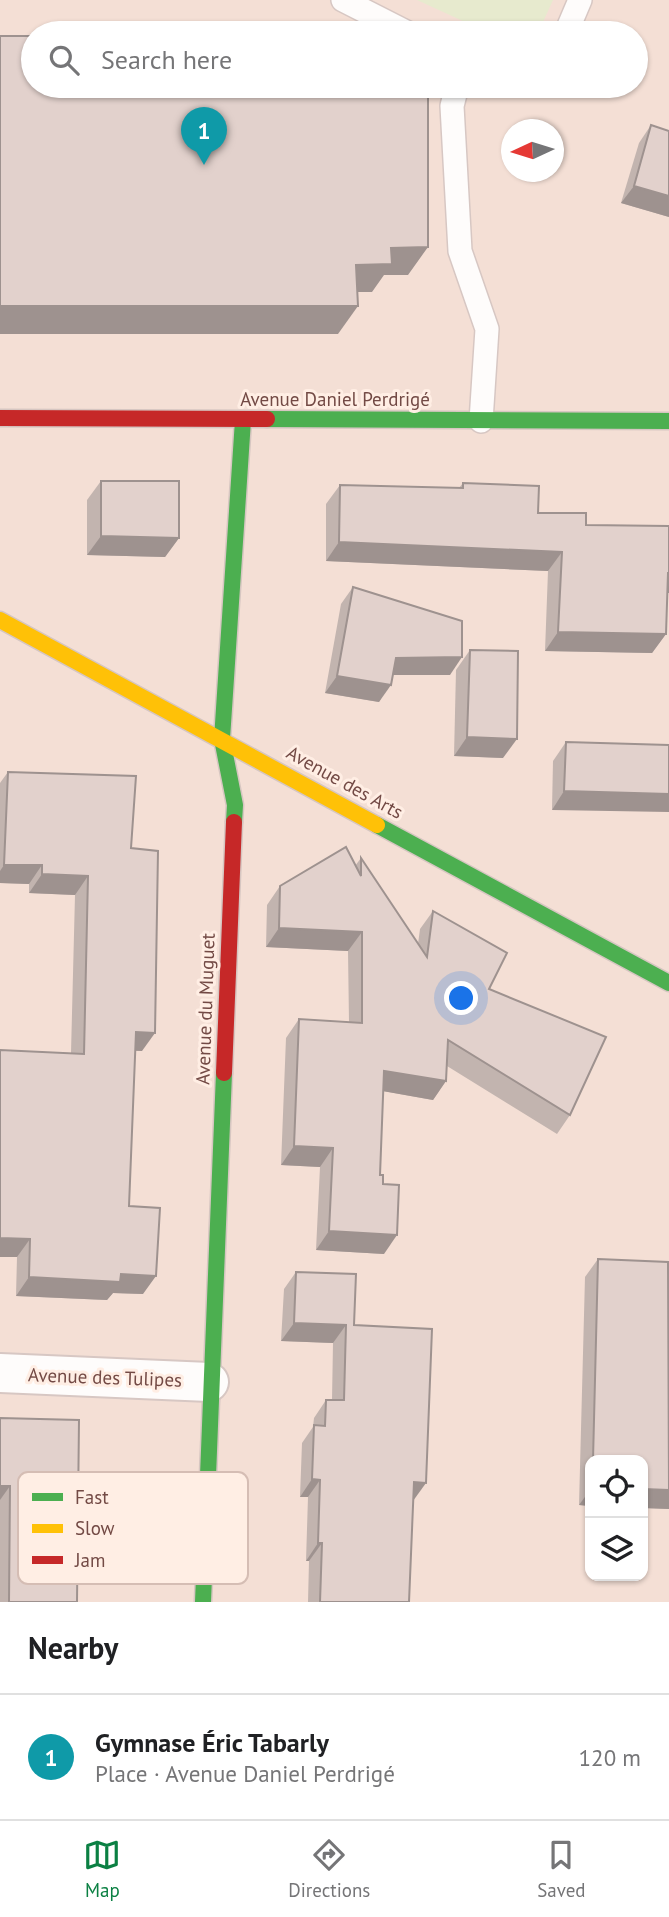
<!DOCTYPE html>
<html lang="en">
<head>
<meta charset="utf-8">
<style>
	:root { --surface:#fff; --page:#f2f2f2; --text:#202124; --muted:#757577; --line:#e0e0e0; --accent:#0b8043 }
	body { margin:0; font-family:"PT Sans",sans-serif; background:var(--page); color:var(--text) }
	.controls { position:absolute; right:21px; bottom:21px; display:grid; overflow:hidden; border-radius:14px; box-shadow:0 2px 5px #0004 }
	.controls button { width:63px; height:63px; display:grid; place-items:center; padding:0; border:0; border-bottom:2px solid var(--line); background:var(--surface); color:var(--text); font:35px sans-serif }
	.compass { position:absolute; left:501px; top:119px; width:63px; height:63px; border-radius:50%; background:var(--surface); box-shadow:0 2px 5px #0004; rotate:266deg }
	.you { position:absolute; left:462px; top:999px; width:24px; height:24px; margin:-18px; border:5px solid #fff; border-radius:50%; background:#1a73e8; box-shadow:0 0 0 10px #1a73e833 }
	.badge { display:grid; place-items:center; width:46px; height:46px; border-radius:50%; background:var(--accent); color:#fff; font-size:23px; font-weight:700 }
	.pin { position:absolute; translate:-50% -58px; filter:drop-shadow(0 2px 4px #0008) }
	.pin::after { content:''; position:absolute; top:37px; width:24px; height:21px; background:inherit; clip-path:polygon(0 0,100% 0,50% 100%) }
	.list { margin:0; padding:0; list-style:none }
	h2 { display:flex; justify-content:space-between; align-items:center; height:91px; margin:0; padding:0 28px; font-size:30px }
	h2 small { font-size:23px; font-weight:400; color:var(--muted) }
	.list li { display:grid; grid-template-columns:46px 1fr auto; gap:21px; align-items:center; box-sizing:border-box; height:126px; padding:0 28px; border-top:2px solid var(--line) }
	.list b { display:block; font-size:26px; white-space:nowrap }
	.list p { margin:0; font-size:23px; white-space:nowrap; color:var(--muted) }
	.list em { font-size:23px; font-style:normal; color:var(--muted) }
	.icon { flex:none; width:38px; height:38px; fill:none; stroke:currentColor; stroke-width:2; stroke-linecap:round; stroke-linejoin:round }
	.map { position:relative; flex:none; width:669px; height:1602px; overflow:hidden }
	.search { position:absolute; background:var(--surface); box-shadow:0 2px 5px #0004; left:21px; right:21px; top:21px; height:77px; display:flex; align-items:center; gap:18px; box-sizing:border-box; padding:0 24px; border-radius:38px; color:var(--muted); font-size:26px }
	.sheet { height:217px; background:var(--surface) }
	nav { display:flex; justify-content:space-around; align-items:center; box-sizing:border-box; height:98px; border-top:2px solid var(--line); background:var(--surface); font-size:19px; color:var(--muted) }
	nav a { display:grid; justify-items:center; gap:4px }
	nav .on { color:var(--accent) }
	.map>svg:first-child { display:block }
</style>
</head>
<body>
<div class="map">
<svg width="669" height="1602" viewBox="0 0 669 1602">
	<rect width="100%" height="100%" fill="#f6ebe4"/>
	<!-- residential -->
	<path fill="#f4dfd5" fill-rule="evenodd" d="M0,0H669V1602H0ZM33,33H636V86H33ZM512,130H554V172H512ZM590,1460H643V1576H590Z"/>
	<!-- green -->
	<polygon fill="#e7eace" points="417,0 553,0 538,33 489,33"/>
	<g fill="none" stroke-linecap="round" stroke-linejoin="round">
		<!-- lane casing -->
		<g stroke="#d7c7c3" stroke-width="26">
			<g id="lane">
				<polyline points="343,0 408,33"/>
				<polyline points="566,33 580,0"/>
				<polyline points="457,86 452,106 460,251 487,329 481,421"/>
			</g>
		</g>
		<!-- street casing -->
		<g stroke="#d7c7c3" stroke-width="42">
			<polyline id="street" points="0,1373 209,1382"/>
		</g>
		<!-- fast casing -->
		<g stroke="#d6c6c1" stroke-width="19">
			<g id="fast">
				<polyline points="267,419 669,421"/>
				<polyline points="234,822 235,805 222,739 243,420"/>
				<polyline points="377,825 669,983"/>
				<polyline points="203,1602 224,1073"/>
			</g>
		</g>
		<!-- slow casing -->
		<g stroke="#d6c6c1" stroke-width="19">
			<polyline id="slow" points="0,620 377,825"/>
		</g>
		<!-- jam casing -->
		<g stroke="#d6c6c1" stroke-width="19">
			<g id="jam">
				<polyline points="0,418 267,419"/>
				<polyline points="224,1073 234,822"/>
			</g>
		</g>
		<!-- lane -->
		<use href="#lane" stroke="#fefcfb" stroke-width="23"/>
		<!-- street -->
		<use href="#street" stroke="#fefcfb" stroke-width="38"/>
		<!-- fast -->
		<use href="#fast" stroke="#4caf50" stroke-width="16"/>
		<!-- slow -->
		<use href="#slow" stroke="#ffc107" stroke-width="16"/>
		<!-- jam -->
		<use href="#jam" stroke="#c62828" stroke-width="16"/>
	</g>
	<!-- wall -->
	<g fill="#c2b4af">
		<polygon points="651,125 669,217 621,203 639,143"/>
		<polygon points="101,481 179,538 165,557 87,555 87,500"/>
		<polygon points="463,483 538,513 586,525 669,526 669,593 667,593 666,634 652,653 545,651 548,571 326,561 326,504 340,485 459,488"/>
		<polygon points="353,587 450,675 393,675 379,702 325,693 341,604"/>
		<polygon points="470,650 503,758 454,756 456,670"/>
		<polygon points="566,742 669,745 552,810 553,761"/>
		<polygon points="8,772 131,848 142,1051 135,1051 129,1206 143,1294 113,1293 107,1300 16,1296 17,1257 0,1257 0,1050 71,1053 75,895 29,893 29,884 0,883 0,783"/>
		<polygon points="361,858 418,944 420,929 433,911 489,989 570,1115 557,1134 447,1066 446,1081 433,1100 383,1091 380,1175 384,1254 316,1250 320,1167 281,1165 286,1038 299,1019 349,1022 348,951 266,947 267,905 280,886 355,866"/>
		<polygon points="598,1259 669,1509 643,1508 643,1460 590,1460 590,1506 579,1505 585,1277"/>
		<polygon points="296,1272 354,1325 413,1501 409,1602 308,1602 309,1561 306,1561 308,1497 300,1497 302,1443 313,1427 314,1418 326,1400 332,1400 333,1343 281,1341 284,1289"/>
		<polygon points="0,1418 77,1602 0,1602"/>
	</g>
	<!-- shaded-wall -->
	<g fill="#9e928f">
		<polygon points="634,186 669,196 669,217 621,203"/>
		<polygon points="428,247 408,275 384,275 372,292 337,292 356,265 391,248"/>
		<polygon points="0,306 358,306 338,334 0,334"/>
		<polygon points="101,536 179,538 165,557 87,555"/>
		<polygon points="339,542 562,552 548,571 326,561"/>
		<polygon points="668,573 669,573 669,593 655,592"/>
		<polygon points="558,632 666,634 652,653 545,651"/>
		<polygon points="462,657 450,675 384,675 396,658"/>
		<polygon points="337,676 391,685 379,702 325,693"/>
		<polygon points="467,737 517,739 503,758 454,756"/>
		<polygon points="564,791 669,794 669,812 552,810"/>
		<polygon points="4,865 42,865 29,884 0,883 0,871"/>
		<polygon points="42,874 88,876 75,895 29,893"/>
		<polygon points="279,928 362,932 348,951 266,947"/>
		<polygon points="136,1032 155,1033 142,1051 123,1050"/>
		<polygon points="384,1071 446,1081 433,1100 371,1089"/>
		<polygon points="294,1146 333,1148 320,1167 281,1165"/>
		<polygon points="329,1231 397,1235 384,1254 316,1250"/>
		<polygon points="0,1238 30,1239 17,1257 0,1257"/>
		<polygon points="121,1274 156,1276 143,1294 113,1293 107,1300 16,1296 29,1277"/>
		<polygon points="294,1323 346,1325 333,1343 281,1341"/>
		<polygon points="312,1479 320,1480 308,1497 300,1497"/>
		<polygon points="414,1482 426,1483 413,1501"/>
		<polygon points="0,1486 10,1486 0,1500"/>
		<polygon points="643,1489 669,1490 669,1509 643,1508"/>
		<polygon points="590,1490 590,1506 579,1505"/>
		<polygon points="318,1543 322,1543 309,1561 306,1561"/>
	</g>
	<!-- building -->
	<g fill="#e2d1cc" stroke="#9e928f" stroke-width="2">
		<polygon points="428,31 428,33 261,33"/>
		<polygon points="0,36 33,36 33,86 428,86 428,247 391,248 392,264 356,265 358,306 0,306"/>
		<polygon points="651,125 669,131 669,196 634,186"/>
		<polygon points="101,481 179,481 179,538 101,536"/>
		<polygon points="463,483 539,486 538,513 586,513 586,525 669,526 669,573 668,573 666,634 558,632 562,552 339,542 340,485 463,488"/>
		<polygon points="353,587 462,621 462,657 396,658 391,685 337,676"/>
		<polygon points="470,650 518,651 517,739 467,737"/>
		<polygon points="566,742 669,745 669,794 564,791"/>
		<polygon points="8,772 136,776 131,848 158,851 155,1033 136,1032 129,1206 160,1208 156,1276 121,1274 120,1282 29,1277 30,1239 0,1238 0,1050 84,1054 88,876 42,874 42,865 4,865"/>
		<polygon points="346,847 361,876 361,858 427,957 433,911 507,953 489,989 606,1037 570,1115 448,1040 446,1081 384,1071 380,1175 383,1175 383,1184 399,1185 397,1235 329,1231 333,1148 294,1146 299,1019 362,1023 362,932 279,928 280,886"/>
		<polygon points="598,1259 668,1262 669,1490 643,1489 643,1460 593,1460"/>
		<polygon points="296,1272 356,1274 354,1325 432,1329 426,1483 414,1482 409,1602 320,1602 322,1543 318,1543 320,1480 312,1479 314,1425 325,1426 326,1400 344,1400 346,1325 294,1323"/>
		<polygon points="0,1418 79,1420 77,1602 9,1602 10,1486 0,1486"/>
	</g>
	<g text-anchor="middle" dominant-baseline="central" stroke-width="6" stroke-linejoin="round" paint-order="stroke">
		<!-- street labels -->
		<g font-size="19" fill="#734a45" stroke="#ffeee4">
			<text x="335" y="399">Avenue Daniel Perdrigé</text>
			<text transform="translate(345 782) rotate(29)">Avenue des Arts</text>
			<text transform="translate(205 1009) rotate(-88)">Avenue du Muguet</text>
			<text transform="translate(105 1377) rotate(2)">Avenue des Tulipes</text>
		</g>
	</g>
	<!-- legend -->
	<rect x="18" y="1472" width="230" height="112" rx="10" fill="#ffeee4" stroke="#d5bdb4" stroke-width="2"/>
	<rect x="32" y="1493" width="31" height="8" fill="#4caf50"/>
	<rect x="32" y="1524" width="31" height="9" fill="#ffc107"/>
	<rect x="32" y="1556" width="31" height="8" fill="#c62828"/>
	<g font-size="19" fill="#734a45">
		<text x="75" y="1504">Fast</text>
		<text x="75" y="1535">Slow</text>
		<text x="75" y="1567">Jam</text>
	</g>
</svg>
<div class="controls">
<button><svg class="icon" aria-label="locate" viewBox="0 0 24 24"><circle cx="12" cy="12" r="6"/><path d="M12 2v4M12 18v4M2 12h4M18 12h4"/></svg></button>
<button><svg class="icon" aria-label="layers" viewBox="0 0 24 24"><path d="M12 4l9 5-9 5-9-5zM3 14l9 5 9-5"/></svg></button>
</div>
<svg class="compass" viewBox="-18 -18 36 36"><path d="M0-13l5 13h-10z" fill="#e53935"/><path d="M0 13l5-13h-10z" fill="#757577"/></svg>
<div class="you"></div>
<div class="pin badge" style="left:204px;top:165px;background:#0f9aa8">1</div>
<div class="search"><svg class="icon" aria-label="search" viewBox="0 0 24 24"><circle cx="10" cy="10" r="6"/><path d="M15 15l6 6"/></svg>Search here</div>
</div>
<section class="sheet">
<h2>Nearby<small></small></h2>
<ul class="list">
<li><span class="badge" style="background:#0f9aa8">1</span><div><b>Gymnase Éric Tabarly</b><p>Place · Avenue Daniel Perdrigé</p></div><em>120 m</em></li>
</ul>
</section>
<nav>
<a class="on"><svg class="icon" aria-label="map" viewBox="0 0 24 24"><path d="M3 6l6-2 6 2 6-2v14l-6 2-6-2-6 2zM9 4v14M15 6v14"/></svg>Map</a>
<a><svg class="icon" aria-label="directions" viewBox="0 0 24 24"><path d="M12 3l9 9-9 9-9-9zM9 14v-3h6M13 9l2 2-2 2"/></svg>Directions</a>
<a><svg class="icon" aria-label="saved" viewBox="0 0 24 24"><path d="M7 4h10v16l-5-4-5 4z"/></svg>Saved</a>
</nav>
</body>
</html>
